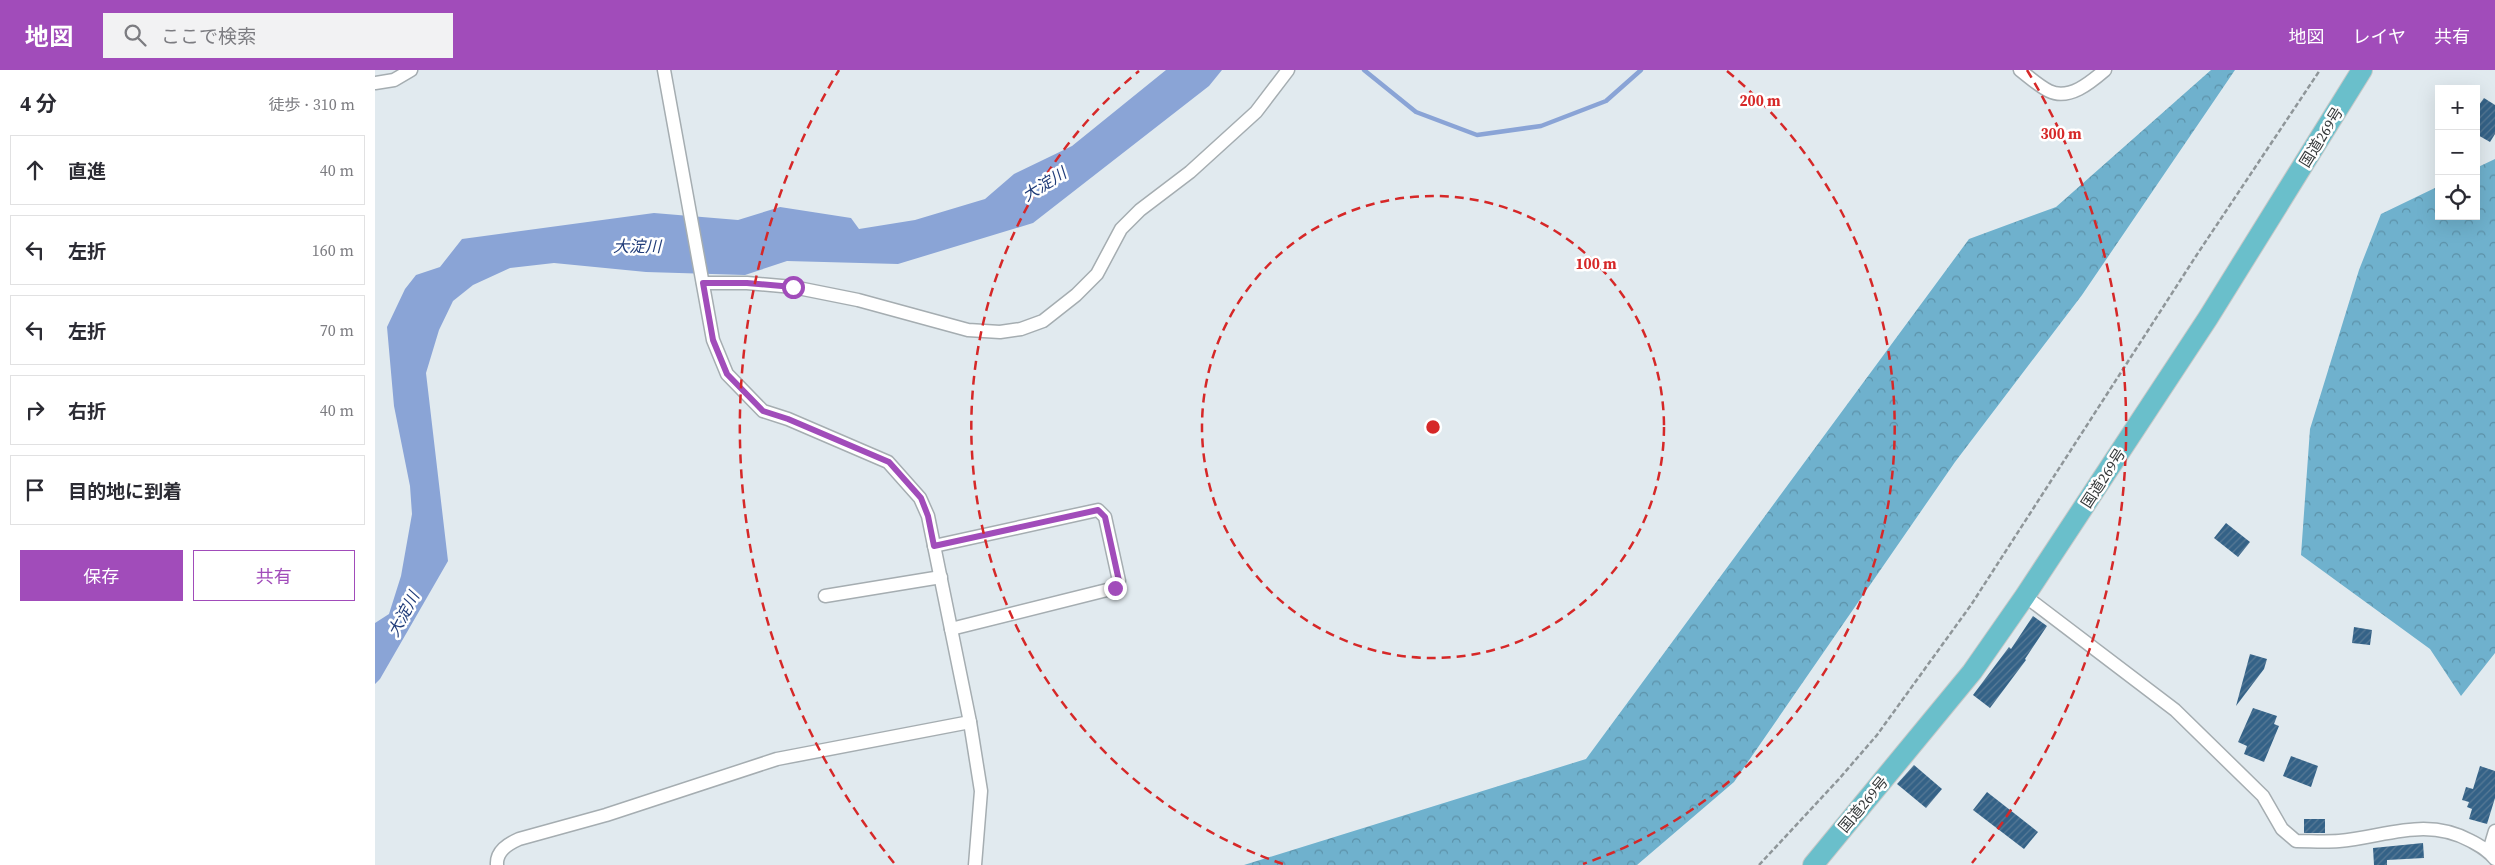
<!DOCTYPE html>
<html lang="ja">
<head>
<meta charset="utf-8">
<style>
	:root { --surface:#fff; --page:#f2f2f3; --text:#2b2b33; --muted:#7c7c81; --line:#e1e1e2; --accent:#a14cba }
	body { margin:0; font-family:"Source Serif 4","Noto Sans JP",serif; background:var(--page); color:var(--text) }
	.controls { position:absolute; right:15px; top:15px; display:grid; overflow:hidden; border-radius:0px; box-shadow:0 5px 20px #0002 }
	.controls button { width:45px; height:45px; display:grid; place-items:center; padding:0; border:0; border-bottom:1px solid var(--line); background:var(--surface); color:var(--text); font:25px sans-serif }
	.stop { position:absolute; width:15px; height:15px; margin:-11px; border:4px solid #a14cba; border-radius:50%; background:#fff }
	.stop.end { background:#a14cba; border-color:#fff; box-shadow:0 1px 5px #0008 }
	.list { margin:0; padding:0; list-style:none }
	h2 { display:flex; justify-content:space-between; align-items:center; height:65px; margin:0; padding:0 20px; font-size:21px }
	h2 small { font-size:16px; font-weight:400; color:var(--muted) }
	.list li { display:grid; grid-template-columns:32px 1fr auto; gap:15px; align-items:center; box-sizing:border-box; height:70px; margin:0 10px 10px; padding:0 10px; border:1px solid var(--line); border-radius:0px }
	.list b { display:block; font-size:19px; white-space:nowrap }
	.list em { font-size:16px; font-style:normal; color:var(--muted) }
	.actions { display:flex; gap:10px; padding:15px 20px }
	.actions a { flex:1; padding:11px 0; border:1px solid var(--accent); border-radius:0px; text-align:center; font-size:18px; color:var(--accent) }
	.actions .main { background:var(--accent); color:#fff }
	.icon { flex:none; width:28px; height:28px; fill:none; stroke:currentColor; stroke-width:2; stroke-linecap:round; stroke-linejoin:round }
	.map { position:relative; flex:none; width:2120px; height:795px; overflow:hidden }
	header { display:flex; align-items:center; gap:30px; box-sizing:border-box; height:70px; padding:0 25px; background:var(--accent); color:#fff }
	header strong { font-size:24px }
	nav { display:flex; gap:28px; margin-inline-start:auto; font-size:18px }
	.search { width:350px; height:45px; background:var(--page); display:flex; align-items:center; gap:12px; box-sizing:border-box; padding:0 18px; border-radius:0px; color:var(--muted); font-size:19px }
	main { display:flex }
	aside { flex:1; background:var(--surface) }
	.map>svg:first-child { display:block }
</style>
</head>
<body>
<header>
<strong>地図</strong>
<div class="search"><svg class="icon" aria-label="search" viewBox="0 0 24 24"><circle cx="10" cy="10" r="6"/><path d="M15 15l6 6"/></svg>ここで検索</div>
<nav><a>地図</a><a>レイヤ</a><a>共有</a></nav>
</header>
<main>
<aside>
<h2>4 分<small>徒歩 · 310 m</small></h2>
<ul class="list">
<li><svg class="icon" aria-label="ahead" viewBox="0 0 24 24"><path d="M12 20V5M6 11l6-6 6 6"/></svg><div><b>直進</b></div><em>40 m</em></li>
<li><svg class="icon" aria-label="left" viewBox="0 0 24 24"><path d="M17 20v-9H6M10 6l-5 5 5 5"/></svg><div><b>左折</b></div><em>160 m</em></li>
<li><svg class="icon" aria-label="left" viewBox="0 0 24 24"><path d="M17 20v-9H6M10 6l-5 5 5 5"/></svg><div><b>左折</b></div><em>70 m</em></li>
<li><svg class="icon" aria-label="right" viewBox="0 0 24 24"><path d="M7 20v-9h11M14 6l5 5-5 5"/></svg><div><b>右折</b></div><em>40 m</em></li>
<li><svg class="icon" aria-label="arrive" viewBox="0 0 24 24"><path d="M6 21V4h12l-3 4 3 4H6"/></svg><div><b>目的地に到着</b></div></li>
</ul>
<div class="actions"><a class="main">保存</a><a>共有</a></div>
</aside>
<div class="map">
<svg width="2120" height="795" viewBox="0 0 2120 795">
	<defs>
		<pattern id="forest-crowns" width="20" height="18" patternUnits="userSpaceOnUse" patternTransform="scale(1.25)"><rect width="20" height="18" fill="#6fb1cd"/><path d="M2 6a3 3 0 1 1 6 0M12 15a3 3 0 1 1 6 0" fill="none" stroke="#5c91a8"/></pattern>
		<pattern id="building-hatch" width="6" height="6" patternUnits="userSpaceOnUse" patternTransform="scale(1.25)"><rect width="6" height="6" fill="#346287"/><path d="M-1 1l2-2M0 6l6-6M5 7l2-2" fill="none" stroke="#587a96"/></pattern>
	</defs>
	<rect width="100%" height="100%" fill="#e1eaef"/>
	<!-- forest -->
	<g fill="url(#forest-crowns)">
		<polygon points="1836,0 1860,0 1707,225 1580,392 1359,712 1262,795 869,795 1211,689 1594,169 1681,137"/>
		<polygon points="2120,89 2120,583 2086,626 2055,579 1926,485 1935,359 1984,200 2006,144 2064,116 2064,146 2101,146 2101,98"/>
	</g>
	<!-- water -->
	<polygon fill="#8aa4d6" points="791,0 847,0 834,16 658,153 523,194 412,191 370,205 271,202 179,193 135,198 98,215 78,231 64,260 51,303 73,491 5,609 0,614 0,553 14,544 26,506 37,444 35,416 19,336 12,257 30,219 41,205 65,197 87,169 279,143 363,150 405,137 476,148 484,159 540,150 610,129 639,104 697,76"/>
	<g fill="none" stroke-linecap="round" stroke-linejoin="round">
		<!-- stream -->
		<polyline stroke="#8aa4d6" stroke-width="4.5" points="989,0 1041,42 1102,65 1166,56 1231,31 1266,0"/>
	</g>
	<!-- building -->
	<g fill="url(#building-hatch)">
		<polygon points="2109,28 2120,35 2120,64 2115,72 2101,64 2101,39"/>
		<polygon points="1851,453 1875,472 1863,487 1839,468"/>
		<polygon points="1658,546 1672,556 1650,589 1651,590 1615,638 1598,625 1634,577 1636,579"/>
		<polygon points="1979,557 1997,560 1995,575 1977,573"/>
		<polygon points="1875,584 1892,589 1889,599 1861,636"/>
		<polygon points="1878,638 1902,646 1899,654 1904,656 1889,692 1869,684 1872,676 1863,672"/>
		<polygon points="1916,686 1943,696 1936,717 1908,706"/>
		<polygon points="1539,695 1567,719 1551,738 1522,714"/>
		<polygon points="2105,696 2120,701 2120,728 2112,754 2094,749 2097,739 2092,737 2094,732 2087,730 2091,717 2098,719"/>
		<polygon points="1612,722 1663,762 1649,779 1598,740"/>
		<rect x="1929" y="749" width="21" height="14"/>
		<polygon points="2048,773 2049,788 2012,790 2012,795 1999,795 1998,778"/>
	</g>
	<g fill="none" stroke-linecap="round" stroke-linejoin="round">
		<!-- minor casing -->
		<g stroke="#a5adb1" stroke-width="15">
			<g id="minor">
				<polyline points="289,0 338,270 352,304 388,341 413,349 513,392 545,428 553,446 595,652 606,721 600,795"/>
				<path d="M1645,0C1654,7 1664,16 1674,21C1694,31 1716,12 1730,0"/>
				<polyline points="0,13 19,10 36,0"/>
				<polyline points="328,213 372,213 418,217 483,230 593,260 625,262 646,259 668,251 701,225 722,204 746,159 765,140 815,102 881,42 913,0"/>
				<polyline points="559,476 723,440 730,447 744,511 740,518 576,559"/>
				<polyline points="450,526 566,507"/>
				<path d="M1650,526L1800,640L1888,726L1907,759L1921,771C1935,771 1950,772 1964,771C2010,767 2051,746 2096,771C2105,776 2113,780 2120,789"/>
				<polyline points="2114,781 2120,761"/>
				<path d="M122,795C121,781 133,774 144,769L231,745L402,689L595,652"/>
			</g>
		</g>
		<!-- trunk casing -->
		<g stroke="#c7c8c8" stroke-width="22">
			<polyline id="trunk" points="1438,795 1597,602 1650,526 1833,248 1987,0"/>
		</g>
		<!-- path -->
		<polyline stroke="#8f9699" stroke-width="2.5" stroke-dasharray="5 2.5" stroke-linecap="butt" points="1384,795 1464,709 1502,665 1596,535 1821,186 1945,0"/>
		<!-- minor -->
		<use href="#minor" stroke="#fff" stroke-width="12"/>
		<!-- trunk -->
		<use href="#trunk" stroke="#6abfcb" stroke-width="20"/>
	</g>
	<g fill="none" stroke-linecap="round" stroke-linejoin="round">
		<!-- route -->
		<polyline stroke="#a14cba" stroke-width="6" points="418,217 372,213 328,213 338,270 352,304 388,341 413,349 514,392 546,428 553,446 559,476 723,440 730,447 744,511 740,518"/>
	</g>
	<!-- distance rings -->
	<g fill="none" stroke="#d62828" stroke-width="2.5" stroke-dasharray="9 6">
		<circle cx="1058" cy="357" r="231"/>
		<path d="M908 794A462 462 0 0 1 764 1M1352 1A462 462 0 0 1 1208 794"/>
		<path d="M519 793A693 693 0 0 1 464 0M1652 0A693 693 0 0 1 1597 793"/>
	</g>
	<g text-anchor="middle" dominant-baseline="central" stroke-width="5" stroke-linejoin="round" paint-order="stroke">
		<!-- street labels -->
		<g font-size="15" fill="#363a3b" stroke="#fff">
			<text transform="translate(1946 67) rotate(-58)">国道269号</text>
			<text transform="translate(1728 408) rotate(-57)">国道269号</text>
			<text transform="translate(1488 734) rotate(-50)">国道269号</text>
		</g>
		<!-- water labels -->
		<g font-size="16" font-style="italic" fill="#203c79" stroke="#fff">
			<text transform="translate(669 114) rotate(-32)">大淀川</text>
			<text x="262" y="176">大淀川</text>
			<text transform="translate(28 544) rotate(-62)">大淀川</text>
		</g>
	</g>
	<circle cx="1058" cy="357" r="8" fill="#d62828" stroke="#fff" stroke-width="2.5"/>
	<g font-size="15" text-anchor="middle" font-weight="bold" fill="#d62828" stroke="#fff" stroke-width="5" stroke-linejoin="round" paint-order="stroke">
		<text x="1385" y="36">200 m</text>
		<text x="1686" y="69">300 m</text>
		<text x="1221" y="199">100 m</text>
	</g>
</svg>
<div class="controls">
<button>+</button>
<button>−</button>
<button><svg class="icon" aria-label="locate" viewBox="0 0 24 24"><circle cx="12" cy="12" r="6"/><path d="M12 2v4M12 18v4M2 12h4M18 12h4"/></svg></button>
</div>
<div class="stop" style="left:418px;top:217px"></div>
<div class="stop end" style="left:740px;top:518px"></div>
</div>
</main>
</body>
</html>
